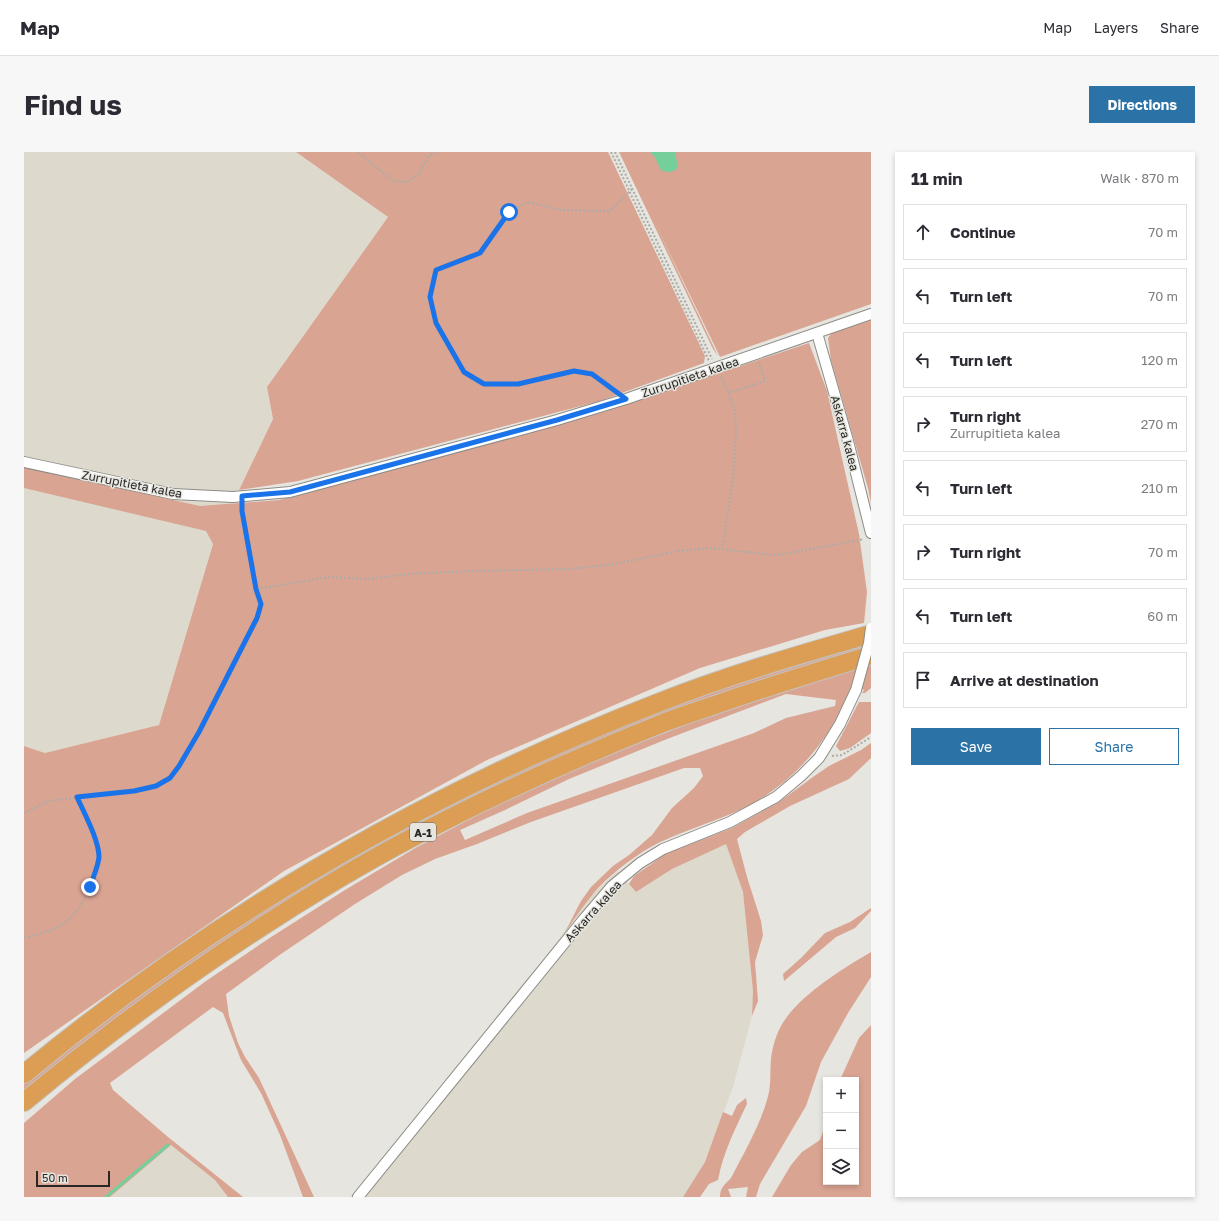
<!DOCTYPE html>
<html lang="en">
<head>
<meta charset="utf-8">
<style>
	:root { --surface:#fff; --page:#f7f7f7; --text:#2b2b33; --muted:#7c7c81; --line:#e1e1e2; --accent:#2b72a6 }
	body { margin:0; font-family:"Golos Text",sans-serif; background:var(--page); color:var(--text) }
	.controls { position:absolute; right:12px; bottom:12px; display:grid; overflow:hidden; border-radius:0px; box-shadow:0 2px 6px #0003 }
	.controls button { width:36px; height:36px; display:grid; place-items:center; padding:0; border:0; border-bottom:1px solid var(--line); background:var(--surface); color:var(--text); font:20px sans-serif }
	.scale { position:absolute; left:12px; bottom:10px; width:74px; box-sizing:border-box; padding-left:4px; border:2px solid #272725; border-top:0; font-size:11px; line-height:14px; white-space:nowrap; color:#272725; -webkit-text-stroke:3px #e6e5df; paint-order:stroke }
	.stop { position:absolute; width:12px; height:12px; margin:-9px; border:3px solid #1a73e8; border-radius:50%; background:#fff }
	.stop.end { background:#1a73e8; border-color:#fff; box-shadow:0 1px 4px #0008 }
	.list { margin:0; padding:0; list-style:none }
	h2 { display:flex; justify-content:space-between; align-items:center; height:52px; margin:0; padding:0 16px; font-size:17px }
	h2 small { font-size:13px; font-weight:400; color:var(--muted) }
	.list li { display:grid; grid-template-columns:26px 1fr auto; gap:12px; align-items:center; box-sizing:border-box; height:56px; margin:0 8px 8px; padding:0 8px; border:1px solid var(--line); border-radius:0px }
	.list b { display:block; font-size:15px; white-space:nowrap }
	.list p { margin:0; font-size:13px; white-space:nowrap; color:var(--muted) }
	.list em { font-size:13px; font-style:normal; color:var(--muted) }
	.actions { display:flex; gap:8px; padding:12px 16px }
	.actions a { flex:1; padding:9px 0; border:1px solid var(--accent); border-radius:0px; text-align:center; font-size:14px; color:var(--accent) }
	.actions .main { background:var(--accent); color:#fff }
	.icon { flex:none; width:22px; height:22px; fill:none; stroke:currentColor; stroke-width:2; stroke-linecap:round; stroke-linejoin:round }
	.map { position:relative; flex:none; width:847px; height:1045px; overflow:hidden; border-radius:0px }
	header { display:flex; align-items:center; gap:24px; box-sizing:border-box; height:56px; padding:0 20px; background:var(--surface); border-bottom:1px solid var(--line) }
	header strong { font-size:19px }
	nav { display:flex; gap:22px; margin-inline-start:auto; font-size:14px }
	.intro { display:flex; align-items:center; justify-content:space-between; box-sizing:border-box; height:96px; padding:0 24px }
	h1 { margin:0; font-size:28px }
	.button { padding:10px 18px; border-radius:0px; background:var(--accent); color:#fff; font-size:14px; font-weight:700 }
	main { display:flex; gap:24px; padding:0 24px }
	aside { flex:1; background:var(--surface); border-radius:0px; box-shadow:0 2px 6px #0003 }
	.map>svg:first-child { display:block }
</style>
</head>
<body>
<header>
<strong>Map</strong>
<nav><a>Map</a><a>Layers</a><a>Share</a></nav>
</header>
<div class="intro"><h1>Find us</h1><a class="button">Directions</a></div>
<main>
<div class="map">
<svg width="847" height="1045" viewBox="0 0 847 1045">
	<rect width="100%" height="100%" fill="#e6e5df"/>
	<!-- built -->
	<g fill="#dddacd">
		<polygon points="0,0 272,0 364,65 243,235 249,267 189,391 135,573 21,601 0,594"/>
		<polygon points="702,691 719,740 729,839 728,864 709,935 681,1010 659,1045 326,1045 517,811 569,741 594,719 612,740 648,717"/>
		<polygon points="150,990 219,1045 86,1045"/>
	</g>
	<!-- green -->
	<g fill="#daa492" fill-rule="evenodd">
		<polygon points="272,0 584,0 681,204 680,211 576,249 274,329 215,338 249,267 243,235 364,65"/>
		<polygon points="595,0 847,0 847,152 696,205 629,67 694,204 689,197"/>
		<polygon points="847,165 847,351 844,336 807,208 804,186 809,179"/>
		<polygon points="785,191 803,239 835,382 843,440 840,471 801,478 676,516 463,608 260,719 0,901 0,594 21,601 135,573 189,392 182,379 0,336 0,315 176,354 255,348 319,331 582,259"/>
		<polygon points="847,488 847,497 426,658 0,941 0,929 138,823 324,704 500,613 704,532"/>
		<path d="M847,513V536L841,541H838L840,538L828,533C809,582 778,622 733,649C720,657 704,663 689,669C666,678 641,686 620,699C604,709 580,728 569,742C558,755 549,769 540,782L557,749L567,735L589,714L605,703L628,683L648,656L670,636L679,624L676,616H660L507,670L453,692L411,707L378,723L331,752L257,802L202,842L205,864L214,891L221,905L235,926L290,1045H279L256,983L237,941L217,908L199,861L189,855L86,931L89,938L144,985L219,1045H204L191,1028L147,993L86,1045H0V971L51,927L182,829L244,787L321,738L393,695L471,654L581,604L677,567L768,536ZM762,542L812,548L811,554L762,566L730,581L503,661L441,688L436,678L481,658L545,627L643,587Z"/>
		<polygon points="835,550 847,550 847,581 826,596 816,599 812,594"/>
		<polygon points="847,591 847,606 825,627 766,654 721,680 713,687 723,725 737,769 739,783 731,810 734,849 728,864 729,839 719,740 702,692 648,717 612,740 605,732 610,724 643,701 708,676 755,650 789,625 805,614 837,598"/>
		<polygon points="847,756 847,759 831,776 812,785 760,829 759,822 777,806 801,781 826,770"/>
		<path d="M847,800V825L824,861L797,910L782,954L736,1032L732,1045H722L724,1035L704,1037L707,1045H696C696,1036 701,1032 707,1026C720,1001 739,968 745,940C747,930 746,918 747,907C748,898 751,886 755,878C769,847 818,817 847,800Z"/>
		<polygon points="847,873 847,1045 748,1045 767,1013 778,1000 796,988 802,972 802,1030 832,1030 832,928 816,928 835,886"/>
		<path d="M722,946L723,952C711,977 699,1001 694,1028L685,1032L676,1045H659L681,1010L699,960L708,964L713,953Z"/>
	</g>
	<!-- water -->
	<path fill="#75cf9b" d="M626,0H651L654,15C650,21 643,21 637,18L630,4Z"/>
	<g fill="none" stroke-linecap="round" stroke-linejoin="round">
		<!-- stream -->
		<polyline stroke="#75cf9b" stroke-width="3" points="82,1045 144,993"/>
		<!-- minor casing -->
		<g stroke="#8d8c86" stroke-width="12">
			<g id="minor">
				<polyline points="793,181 824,289 847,381"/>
				<polyline points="0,310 149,342 209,345 266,340 533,268 602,247 847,162"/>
				<polyline points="334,1045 559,768 588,734 616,711 639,697 706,670 752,645 777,624 795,606 816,572 832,538"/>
			</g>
		</g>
		<!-- motorway casing -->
		<g stroke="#c3c3c2" stroke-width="20">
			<g id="motorway">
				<path d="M0,922C191,764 400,642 631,552C701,524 774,503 847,482"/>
				<path d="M0,950C100,867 205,792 316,726C419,665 529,615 639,571C657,564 676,558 694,552C745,534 796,519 847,503"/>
			</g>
		</g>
		<!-- path -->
		<g stroke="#acaca7" stroke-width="2" stroke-dasharray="2 2" stroke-linecap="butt">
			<polyline points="334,0 369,29 382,30 393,24 405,4 412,0"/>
			<polyline points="587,0 685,209"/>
			<polyline points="591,0 688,207"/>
			<polyline points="697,224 702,234 711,259 712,281 709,327 698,397"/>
			<polyline points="592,240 568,222 551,219 494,231 460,232 440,220 412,171 406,145 412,119 456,101 485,60 504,50 537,58 586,59 609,36"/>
			<polyline points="705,241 741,229 735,211"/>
			<polyline points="233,437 304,425 344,427 383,422 448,419 546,417 591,412 654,399 687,396 750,403 761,402 840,387"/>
			<polyline points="808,604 818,603 847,585"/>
			<polyline points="0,661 25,649 110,639 132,634 146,626 155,614 175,580 233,466 237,452 228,415 218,354"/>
			<path d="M0,786C39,777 54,768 68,729C71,721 76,711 75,702C73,682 61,663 53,645"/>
		</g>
		<!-- minor -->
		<use href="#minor" stroke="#fff" stroke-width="10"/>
		<!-- motorway -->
		<use href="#motorway" stroke="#dc9e54" stroke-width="18"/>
		<!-- minor-bridge casing -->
		<g stroke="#8d8c86" stroke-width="12" stroke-linecap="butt">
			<polyline id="minor-bridge" points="832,538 845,491 847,476"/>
		</g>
		<!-- minor-bridge -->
		<use href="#minor-bridge" stroke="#fff" stroke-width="10"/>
	</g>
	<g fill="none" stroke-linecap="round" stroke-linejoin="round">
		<!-- route -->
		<path stroke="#1a73e8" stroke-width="5" d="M66,735C69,725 74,715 75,705C75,688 60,661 53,645L110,639L132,634L146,626L155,614L175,580L233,466L237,452L232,437L218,359V344L266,340L533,268L602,247L568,222L550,219L494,232H460L440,220L412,171L406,145L412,118L456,101L485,60"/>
	</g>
	<g text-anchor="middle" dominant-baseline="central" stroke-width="3" stroke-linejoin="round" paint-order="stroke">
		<!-- shield labels -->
		<rect fill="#e6e5df" stroke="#60605d" stroke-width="1" x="386" y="671" width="26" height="18" rx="3"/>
		<g font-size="11" font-weight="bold" fill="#272725">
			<text x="399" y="680">A-1</text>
		</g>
		<!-- street labels -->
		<g font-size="12" fill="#272725" stroke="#e6e5df">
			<text transform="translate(666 225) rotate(-19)">Zurrupitieta kalea</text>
			<text transform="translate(821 281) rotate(75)">Askarra kalea</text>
			<text transform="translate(108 332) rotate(11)">Zurrupitieta kalea</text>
			<text transform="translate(569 759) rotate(-48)">Askarra kalea</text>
		</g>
	</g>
</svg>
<div class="controls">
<button>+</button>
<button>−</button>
<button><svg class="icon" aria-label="layers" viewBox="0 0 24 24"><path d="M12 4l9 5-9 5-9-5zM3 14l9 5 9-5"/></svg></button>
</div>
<div class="scale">50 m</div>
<div class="stop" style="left:485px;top:60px"></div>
<div class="stop end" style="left:66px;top:735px"></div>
</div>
<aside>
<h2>11 min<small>Walk · 870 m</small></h2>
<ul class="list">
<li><svg class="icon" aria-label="ahead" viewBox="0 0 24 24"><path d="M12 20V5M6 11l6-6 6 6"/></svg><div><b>Continue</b></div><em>70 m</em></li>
<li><svg class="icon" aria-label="left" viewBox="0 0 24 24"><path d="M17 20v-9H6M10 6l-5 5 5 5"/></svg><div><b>Turn left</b></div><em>70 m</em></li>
<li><svg class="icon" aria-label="left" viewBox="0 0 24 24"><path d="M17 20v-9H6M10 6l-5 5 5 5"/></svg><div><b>Turn left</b></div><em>120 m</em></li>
<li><svg class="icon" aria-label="right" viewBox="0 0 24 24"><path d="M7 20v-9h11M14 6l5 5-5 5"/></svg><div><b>Turn right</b><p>Zurrupitieta kalea</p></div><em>270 m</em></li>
<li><svg class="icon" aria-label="left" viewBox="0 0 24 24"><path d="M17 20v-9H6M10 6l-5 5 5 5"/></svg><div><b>Turn left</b></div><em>210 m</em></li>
<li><svg class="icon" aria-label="right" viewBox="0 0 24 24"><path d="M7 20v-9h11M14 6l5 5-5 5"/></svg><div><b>Turn right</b></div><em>70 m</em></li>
<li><svg class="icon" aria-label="left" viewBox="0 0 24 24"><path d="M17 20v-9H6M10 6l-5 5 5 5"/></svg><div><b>Turn left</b></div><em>60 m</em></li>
<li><svg class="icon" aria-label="arrive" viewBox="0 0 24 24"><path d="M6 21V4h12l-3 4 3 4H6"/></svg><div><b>Arrive at destination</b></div></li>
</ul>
<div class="actions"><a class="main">Save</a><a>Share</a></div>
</aside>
</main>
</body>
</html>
